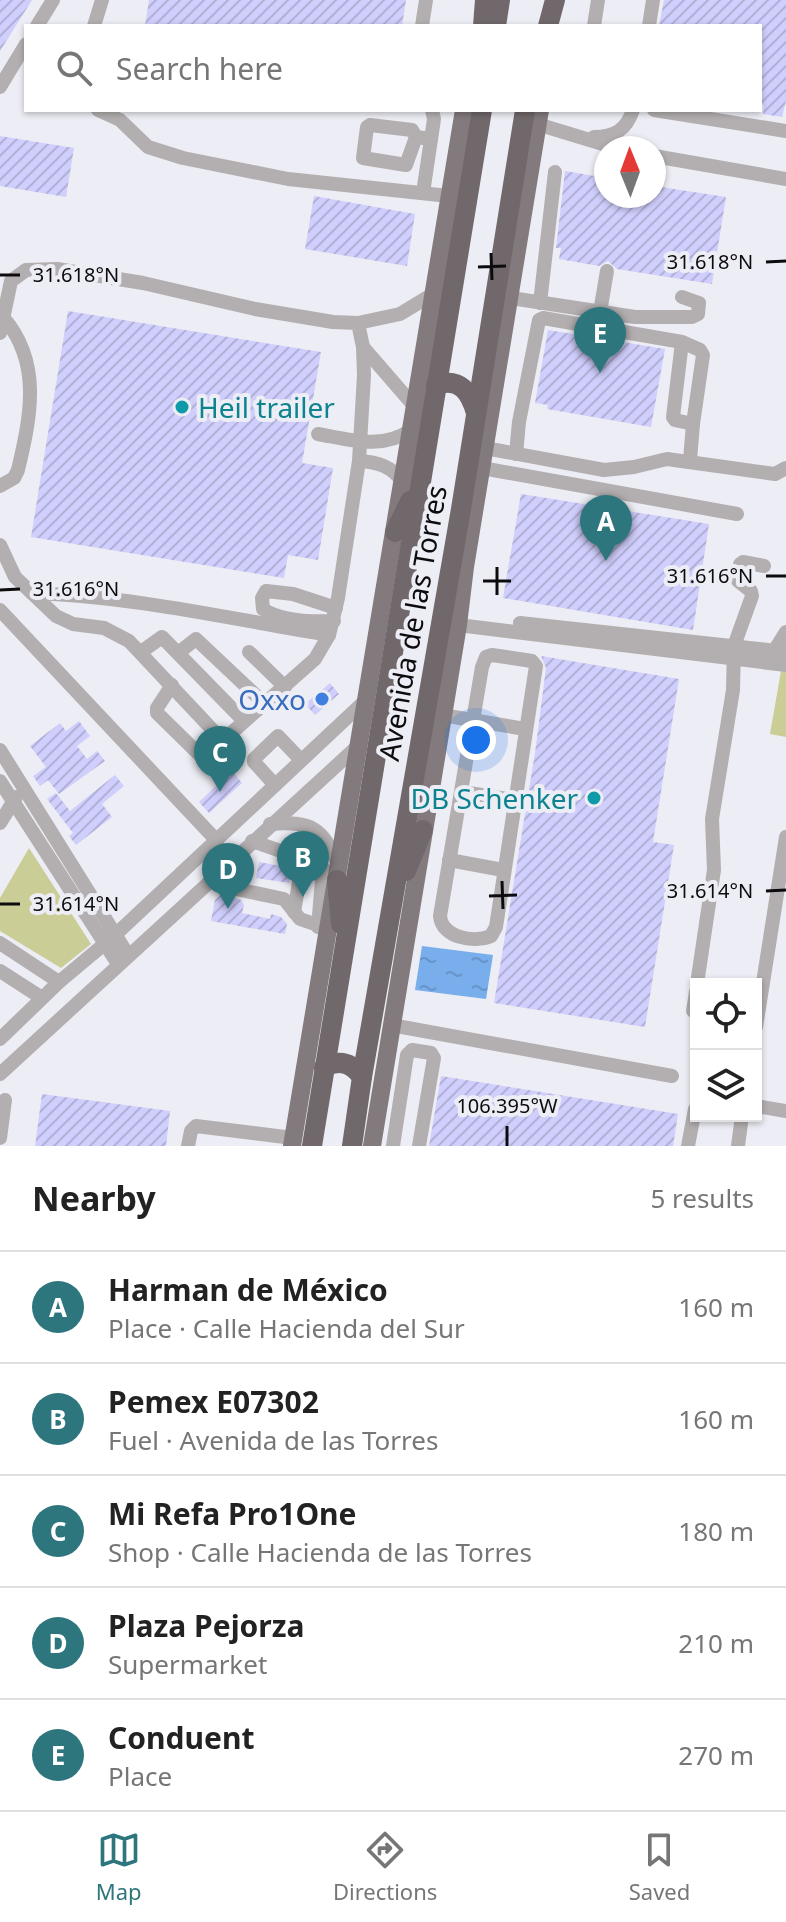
<!DOCTYPE html>
<html lang="en">
<head>
<meta charset="utf-8">
<style>
	:root { --surface:#fff; --page:#f2f2f2; --text:#222; --muted:#767676; --line:#e0e0e0; --accent:#2d767d }
	body { margin:0; font-family:"Noto Sans",sans-serif; background:var(--page); color:var(--text) }
	.controls { position:absolute; right:24px; bottom:24px; display:grid; overflow:hidden; border-radius:0px; box-shadow:0 2px 6px #0004 }
	.controls button { width:72px; height:72px; display:grid; place-items:center; padding:0; border:0; border-bottom:2px solid var(--line); background:var(--surface); color:var(--text); font:40px sans-serif }
	.compass { position:absolute; left:594px; top:136px; width:72px; height:72px; border-radius:50%; background:var(--surface); box-shadow:0 2px 6px #0004; rotate:359deg }
	.you { position:absolute; left:476px; top:740px; width:28px; height:28px; margin:-20px; border:6px solid #fff; border-radius:50%; background:#1a73e8; box-shadow:0 0 0 12px #1a73e833 }
	.badge { display:grid; place-items:center; width:52px; height:52px; border-radius:50%; background:var(--accent); color:#fff; font-size:26px; font-weight:700 }
	.pin { position:absolute; translate:-50% -66px; filter:drop-shadow(0 2px 4px #0008) }
	.pin::after { content:''; position:absolute; top:42px; width:28px; height:24px; background:inherit; clip-path:polygon(0 0,100% 0,50% 100%) }
	.list { margin:0; padding:0; list-style:none }
	h2 { display:flex; justify-content:space-between; align-items:center; height:104px; margin:0; padding:0 32px; font-size:34px }
	h2 small { font-size:26px; font-weight:400; color:var(--muted) }
	.list li { display:grid; grid-template-columns:52px 1fr auto; gap:24px; align-items:center; box-sizing:border-box; height:112px; padding:0 32px; border-top:2px solid var(--line) }
	.list b { display:block; font-size:30px; white-space:nowrap }
	.list p { margin:0; font-size:26px; white-space:nowrap; color:var(--muted) }
	.list em { font-size:26px; font-style:normal; color:var(--muted) }
	.icon { flex:none; width:44px; height:44px; fill:none; stroke:currentColor; stroke-width:2; stroke-linecap:round; stroke-linejoin:round }
	.map { position:relative; flex:none; width:786px; height:1146px; overflow:hidden }
	.search { position:absolute; background:var(--surface); box-shadow:0 2px 6px #0004; left:24px; right:24px; top:24px; height:88px; display:flex; align-items:center; gap:20px; box-sizing:border-box; padding:0 28px; border-radius:0px; color:var(--muted); font-size:30px }
	.sheet { height:664px; background:var(--surface) }
	nav { display:flex; justify-content:space-around; align-items:center; box-sizing:border-box; height:112px; border-top:2px solid var(--line); background:var(--surface); font-size:22px; color:var(--muted) }
	nav a { display:grid; justify-items:center; gap:4px }
	nav .on { color:var(--accent) }
	.map>svg:first-child { display:block }
</style>
</head>
<body>
<div class="map">
<svg width="786" height="1146" viewBox="0 0 786 1146">
	<defs>
		<pattern id="water-ripples" width="26" height="14" patternUnits="userSpaceOnUse" patternTransform="scale(2)"><rect width="26" height="14" fill="#78aeeb"/><path d="M2 4q2-2 4 0t4 0M15 11q2-2 4 0t4 0" fill="none" stroke="#6794c8"/></pattern>
		<pattern id="building-hatch" width="6" height="6" patternUnits="userSpaceOnUse" patternTransform="scale(2)"><rect width="6" height="6" fill="#d0cefc"/><path d="M-1 1l2-2M0 6l6-6M5 7l2-2" fill="none" stroke="#b1b0d7"/></pattern>
	</defs>
	<rect width="100%" height="100%" fill="#ededf5"/>
	<!-- green -->
	<g fill="#cacd95">
		<polygon points="781,671 786,672 786,737 770,734"/>
		<polygon points="29,848 91,944 61,968 0,931 0,898"/>
	</g>
	<!-- water -->
	<polygon fill="url(#water-ripples)" points="422,946 493,955 486,999 415,990"/>
	<!-- building -->
	<g fill="url(#building-hatch)">
		<polygon points="0,0 32,0 0,51"/>
		<polygon points="149,0 406,0 402,26 145,26"/>
		<polygon points="664,0 786,0 786,101 782,117 763,114 764,105 760,104 760,26 659,26"/>
		<polygon points="0,136 74,148 66,197 0,186"/>
		<polygon points="565,171 606,178 606,196 654,196 654,186 726,197 712,284 617,269 608,261 599,266 559,259 561,248 556,248"/>
		<polygon points="314,196 415,214 407,266 305,249"/>
		<polygon points="68,311 321,352 302,463 333,468 318,560 288,555 284,578 31,537"/>
		<polygon points="548,330 665,349 651,427 547,409 548,405 535,403"/>
		<polygon points="521,494 709,524 693,630 503,598"/>
		<polygon points="541,656 679,679 653,842 674,845 645,1027 494,1003 535,753 546,668"/>
		<polygon points="330,683 339,694 315,715 305,704"/>
		<polygon points="79,721 90,736 77,746 87,759 97,751 105,761 59,794 48,780 40,786 33,776 46,767 30,746 60,723 66,731"/>
		<polygon points="232,771 242,783 209,813 199,802"/>
		<polygon points="115,775 124,786 102,804 112,817 76,845 69,836 73,833 47,799 56,793 70,811"/>
		<polygon points="259,862 291,868 289,883 256,878"/>
		<polygon points="223,893 241,900 244,905 242,913 270,919 271,914 281,917 287,924 285,934 211,921 215,900"/>
		<polygon points="441,1076 678,1114 673,1146 429,1146"/>
		<polygon points="42,1094 170,1111 166,1146 35,1146"/>
	</g>
	<g fill="none" stroke-linecap="round" stroke-linejoin="round">
		<!-- minor -->
		<g stroke="#b3afb0" stroke-width="14">
			<polyline points="37,26 53,0"/>
			<polyline points="94,26 102,0"/>
			<polyline points="422,26 426,0"/>
			<polyline points="594,26 598,0"/>
			<polyline points="649,26 653,0"/>
			<polyline points="0,87 26,44"/>
			<polyline points="98,110 120,120 148,147 183,158 288,179 449,196"/>
			<polyline points="654,110 786,131"/>
			<polyline points="537,124 616,148"/>
			<polyline points="416,137 406,165 363,158 367,127 370,125 412,130 416,137 431,139"/>
			<path d="M594,137C615,137 626,130 633,110"/>
			<polyline points="654,156 786,179"/>
			<polyline points="423,193 434,119 432,110"/>
			<polyline points="511,298 635,317 692,317 698,314 699,303 682,297"/>
			<polyline points="540,303 555,172"/>
			<polyline points="600,312 607,271"/>
			<polyline points="358,323 400,314 433,294"/>
			<polyline points="0,333 11,281 26,270 57,269 143,283 255,309 333,322 358,323 363,347 364,375 359,461 338,598 329,635 315,659 203,758 157,713 157,708 172,685"/>
			<polyline points="363,347 415,407"/>
			<path d="M318,434C351,440 382,450 411,430"/>
			<polyline points="485,448 604,470 634,467 667,459 775,474 786,468"/>
			<polyline points="516,454 519,422 539,320 543,318 682,342 700,350 703,355 693,424 675,420 673,417 682,342"/>
			<polyline points="690,460 693,424"/>
			<path d="M359,461C378,462 391,466 403,482"/>
			<polyline points="482,468 737,514"/>
			<path d="M0,486L14,478L18,470C31,415 42,362 3,317"/>
			<polyline points="0,545 15,577 56,616 73,624 104,628 129,641 223,741"/>
			<path d="M32,593C132,596 231,619 329,635"/>
			<polyline points="0,610 217,841"/>
			<path d="M334,621C312,622 282,622 263,609L262,598L266,591L293,594L336,608"/>
			<polyline points="520,623 786,652"/>
			<polyline points="458,625 786,665"/>
			<polyline points="141,652 162,637 244,721"/>
			<polyline points="249,652 285,687"/>
			<polyline points="178,653 196,639 265,704"/>
			<path d="M492,655L532,661L536,666L496,927L491,936C474,943 442,938 440,916L482,667L486,657Z"/>
			<polyline points="771,656 786,632"/>
			<polyline points="442,715 525,729"/>
			<polyline points="0,750 128,955"/>
			<polyline points="0,781 118,964"/>
			<polyline points="275,785 254,762 254,759 278,736 301,760"/>
			<polyline points="462,792 515,800"/>
			<polyline points="0,823 16,797"/>
			<path d="M270,824C312,821 322,827 339,866"/>
			<polyline points="252,841 315,863 337,880"/>
			<polyline points="449,860 503,870"/>
			<polyline points="213,876 236,889 284,899 300,919 329,929"/>
			<polyline points="294,912 303,859"/>
			<polyline points="318,927 323,868"/>
			<polyline points="0,943 59,982"/>
			<polyline points="0,971 42,998"/>
			<polyline points="697,984 714,870 712,819 733,690 734,646 752,596 751,591 738,581 740,564 743,562 764,566"/>
			<polyline points="693,1011 696,992"/>
			<polyline points="391,1025 672,1076"/>
			<polyline points="756,1027 786,837"/>
			<polyline points="0,1039 59,982 114,936 367,699"/>
			<polyline points="0,1074 359,745"/>
			<polyline points="756,1106 786,1111"/>
			<polyline points="0,1138 5,1100"/>
			<polyline points="188,1146 191,1131 196,1126 293,1138"/>
			<polyline points="393,1146 407,1055 412,1050 431,1053 434,1058 419,1146"/>
			<polyline points="688,1146 695,1109"/>
			<polyline points="738,1146 742,1116"/>
		</g>
		<!-- major -->
		<g stroke="#827a7d" stroke-width="18">
			<polyline points="292,1146 464,110"/>
			<polyline points="372,1146 458,625 465,567 540,110"/>
		</g>
		<!-- highway -->
		<g stroke="#70686a" stroke-width="20">
			<polyline points="483,26 485,0"/>
			<polyline points="496,26 500,0"/>
			<polyline points="548,26 555,0"/>
			<path d="M436,385C460,377 470,392 476,413"/>
			<polyline points="395,532 410,501"/>
			<polyline points="406,871 423,830"/>
			<polyline points="337,880 341,924"/>
			<path d="M324,1067C340,1059 352,1063 362,1077"/>
			<polyline points="312,1146 482,110"/>
			<polyline points="352,1146 362,1077 461,509 525,110"/>
		</g>
	</g>
	<!-- ticks -->
	<path fill="none" stroke="#0c0c0e" stroke-width="3" d="M491,253L492,280M766,262L786,261M478,267L506,266M0,275H20M497,567V595M766,576H786M483,581H511M0,590L20,589M502,881L503,909M766,891L786,890M489,896L517,895M0,904H20M507,1126V1146"/>
	<!-- markers -->
	<g fill="#0f9aa8" stroke="#ededf5" stroke-width="3">
		<circle cx="182" cy="407" r="8"/>
		<circle cx="594" cy="798" r="8"/>
	</g>
	<circle fill="#3f7fe0" stroke="#ededf5" stroke-width="3" cx="322" cy="699" r="8"/>
	<g text-anchor="middle" dominant-baseline="central" stroke-width="8" stroke-linejoin="round" paint-order="stroke">
		<!-- culture labels -->
		<g font-size="28" fill="#0d838f" stroke="#ededf5" text-anchor="start">
			<text x="198" y="407">Heil trailer</text>
			<text x="578" y="798" text-anchor="end">DB Schenker</text>
		</g>
		<!-- street labels -->
		<g font-size="28" fill="#0c0c0e" stroke="#ededf5">
			<text transform="translate(412 623) rotate(-80)">Avenida de las Torres</text>
		</g>
		<!-- shop labels -->
		<g font-size="28" fill="#366cbe" stroke="#ededf5" text-anchor="end">
			<text x="306" y="699">Oxxo</text>
		</g>
	</g>
	<g font-size="20" text-anchor="middle" fill="#0c0c0e" stroke="#ededf5" stroke-width="8" stroke-linejoin="round" paint-order="stroke">
		<text x="710" y="269">31.618°N</text>
		<text x="76" y="282">31.618°N</text>
		<text x="710" y="583">31.616°N</text>
		<text x="76" y="596">31.616°N</text>
		<text x="710" y="898">31.614°N</text>
		<text x="76" y="911">31.614°N</text>
		<text x="507" y="1113">106.395°W</text>
	</g>
</svg>
<div class="controls">
<button><svg class="icon" aria-label="locate" viewBox="0 0 24 24"><circle cx="12" cy="12" r="6"/><path d="M12 2v4M12 18v4M2 12h4M18 12h4"/></svg></button>
<button><svg class="icon" aria-label="layers" viewBox="0 0 24 24"><path d="M12 4l9 5-9 5-9-5zM3 14l9 5 9-5"/></svg></button>
</div>
<svg class="compass" viewBox="-18 -18 36 36"><path d="M0-13l5 13h-10z" fill="#e53935"/><path d="M0 13l5-13h-10z" fill="#767676"/></svg>
<div class="you"></div>
<div class="pin badge" style="left:606px;top:561px">A</div>
<div class="pin badge" style="left:303px;top:897px">B</div>
<div class="pin badge" style="left:220px;top:792px">C</div>
<div class="pin badge" style="left:228px;top:909px">D</div>
<div class="pin badge" style="left:600px;top:373px">E</div>
<div class="search"><svg class="icon" aria-label="search" viewBox="0 0 24 24"><circle cx="10" cy="10" r="6"/><path d="M15 15l6 6"/></svg>Search here</div>
</div>
<section class="sheet">
<h2>Nearby<small>5 results</small></h2>
<ul class="list">
<li><span class="badge">A</span><div><b>Harman de México</b><p>Place · Calle Hacienda del Sur</p></div><em>160 m</em></li>
<li><span class="badge">B</span><div><b>Pemex E07302</b><p>Fuel · Avenida de las Torres</p></div><em>160 m</em></li>
<li><span class="badge">C</span><div><b>Mi Refa Pro1One</b><p>Shop · Calle Hacienda de las Torres</p></div><em>180 m</em></li>
<li><span class="badge">D</span><div><b>Plaza Pejorza</b><p>Supermarket</p></div><em>210 m</em></li>
<li><span class="badge">E</span><div><b>Conduent</b><p>Place</p></div><em>270 m</em></li>
</ul>
</section>
<nav>
<a class="on"><svg class="icon" aria-label="map" viewBox="0 0 24 24"><path d="M3 6l6-2 6 2 6-2v14l-6 2-6-2-6 2zM9 4v14M15 6v14"/></svg>Map</a>
<a><svg class="icon" aria-label="directions" viewBox="0 0 24 24"><path d="M12 3l9 9-9 9-9-9zM9 14v-3h6M13 9l2 2-2 2"/></svg>Directions</a>
<a><svg class="icon" aria-label="saved" viewBox="0 0 24 24"><path d="M7 4h10v16l-5-4-5 4z"/></svg>Saved</a>
</nav>
</body>
</html>
